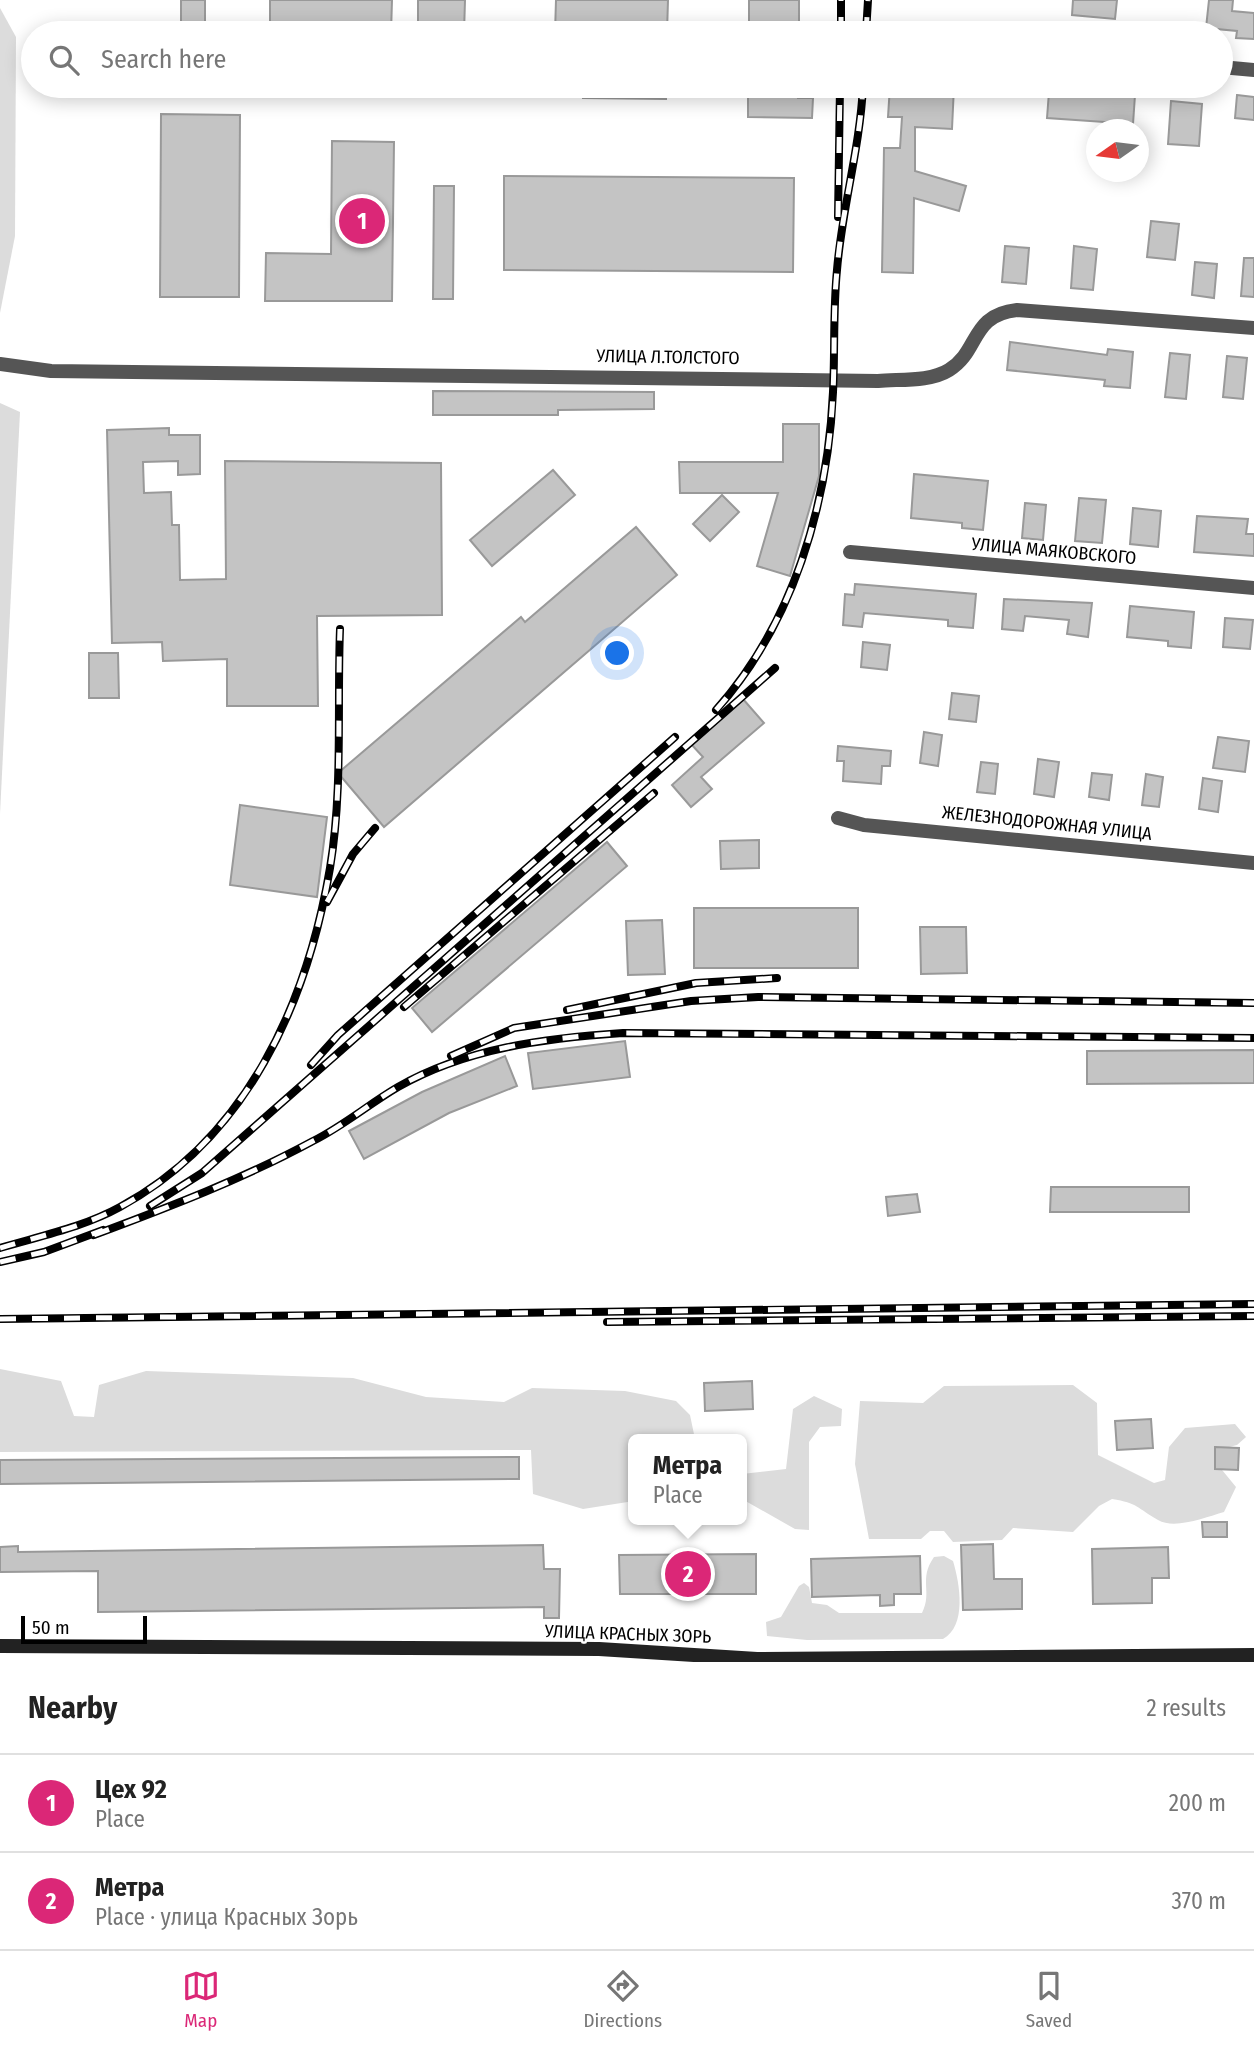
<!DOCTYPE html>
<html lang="en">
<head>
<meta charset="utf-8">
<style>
	:root { --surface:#fff; --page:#f2f2f2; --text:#222; --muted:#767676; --line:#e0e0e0; --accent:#db2777 }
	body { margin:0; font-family:"Fira Sans Condensed",sans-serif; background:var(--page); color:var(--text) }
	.compass { position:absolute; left:1086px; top:119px; width:63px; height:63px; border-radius:50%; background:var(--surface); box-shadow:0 4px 18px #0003; rotate:256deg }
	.scale { position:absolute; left:21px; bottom:18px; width:126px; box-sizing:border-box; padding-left:7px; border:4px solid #000; border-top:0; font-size:19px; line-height:24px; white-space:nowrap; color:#000; -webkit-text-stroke:5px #fff; paint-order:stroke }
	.you { position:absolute; left:618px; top:654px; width:24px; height:24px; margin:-18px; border:5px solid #fff; border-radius:50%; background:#1a73e8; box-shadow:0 0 0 10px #1a73e833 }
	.badge { display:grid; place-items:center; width:46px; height:46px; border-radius:50%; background:var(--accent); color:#fff; font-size:23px; font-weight:700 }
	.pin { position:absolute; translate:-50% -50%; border:4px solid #fff; box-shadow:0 2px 7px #0006 }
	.popup { position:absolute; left:628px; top:1434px; width:119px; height:91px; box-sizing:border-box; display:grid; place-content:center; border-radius:10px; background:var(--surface); filter:drop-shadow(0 2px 5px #0005); font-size:23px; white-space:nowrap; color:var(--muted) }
	.popup b { font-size:26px; color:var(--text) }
	.popup::after { content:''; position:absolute; left:50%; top:100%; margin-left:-14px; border:14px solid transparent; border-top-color:var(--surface) }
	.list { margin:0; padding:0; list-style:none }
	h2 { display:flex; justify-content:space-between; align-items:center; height:91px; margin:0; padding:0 28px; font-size:30px }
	h2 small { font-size:23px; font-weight:400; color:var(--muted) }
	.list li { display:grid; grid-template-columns:46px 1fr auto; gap:21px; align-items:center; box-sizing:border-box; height:98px; padding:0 28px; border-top:2px solid var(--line) }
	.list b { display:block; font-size:26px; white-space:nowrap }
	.list p { margin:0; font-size:23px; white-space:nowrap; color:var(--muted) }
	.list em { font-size:23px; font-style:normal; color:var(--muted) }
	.icon { flex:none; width:38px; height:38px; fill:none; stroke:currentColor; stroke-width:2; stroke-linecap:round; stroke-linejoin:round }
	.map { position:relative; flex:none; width:1254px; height:1662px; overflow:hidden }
	.search { position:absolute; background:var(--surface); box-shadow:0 4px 18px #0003; left:21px; right:21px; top:21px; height:77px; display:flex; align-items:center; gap:18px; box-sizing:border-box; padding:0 24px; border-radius:38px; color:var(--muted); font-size:26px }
	.sheet { height:287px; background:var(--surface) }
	nav { display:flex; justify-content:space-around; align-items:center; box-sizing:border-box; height:98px; border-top:2px solid var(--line); background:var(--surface); font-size:19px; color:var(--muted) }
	nav a { display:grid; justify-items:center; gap:4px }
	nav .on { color:var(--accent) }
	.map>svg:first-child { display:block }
</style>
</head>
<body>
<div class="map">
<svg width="1254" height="1662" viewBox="0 0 1254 1662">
	<rect width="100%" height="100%" fill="#fff"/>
	<!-- green -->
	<g fill="#dcdcdc">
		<polygon points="0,8 16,37 15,236 0,313"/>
		<polygon points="0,403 20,412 0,814"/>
		<polygon points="0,1369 61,1381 74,1416 94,1417 99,1385 146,1371 353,1378 426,1397 504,1402 532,1388 625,1391 676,1401 690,1415 695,1439 634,1439 634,1501 583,1509 533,1494 531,1450 0,1452"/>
		<path d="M1073,1385L1097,1403L1098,1455L1154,1483L1165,1480L1169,1447L1185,1428L1235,1424L1246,1437L1237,1445L1221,1449L1218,1465L1236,1487L1224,1512C1206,1517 1175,1530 1158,1520C1137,1508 1138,1503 1112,1499L1099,1506L1073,1532L1013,1528L1002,1540L953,1542L944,1531H930L921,1539H869L855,1464L860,1401L923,1403L944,1386Z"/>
		<polygon points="814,1396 842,1409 841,1426 820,1427 809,1442 809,1530 795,1529 742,1499 742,1474 786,1469 793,1409"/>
		<path d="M944,1556L953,1561C960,1584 967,1626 943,1639L807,1640L767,1636L766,1622L781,1617L799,1586L804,1583L809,1587L812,1603L827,1605L839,1613H922C933,1591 918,1580 934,1557Z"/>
	</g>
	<!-- building -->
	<g fill="#c4c4c4" stroke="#999" stroke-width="2">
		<rect x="181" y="0" width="24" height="33"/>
		<polygon points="270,0 392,0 391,33 270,33"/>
		<polygon points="418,0 465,0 464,33 418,33"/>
		<polygon points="556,0 668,0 667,33 555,33"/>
		<rect x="749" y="0" width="50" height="33"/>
		<polygon points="1073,0 1117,0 1115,19 1072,15"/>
		<polygon points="1209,0 1233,0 1232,11 1254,13 1254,39 1236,38 1237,31 1206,28"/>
		<polygon points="583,86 666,86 666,99 583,98"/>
		<polygon points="748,86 798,86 798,98 813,98 812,118 748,117"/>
		<polygon points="890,86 954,86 952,129 915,127 915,171 966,186 959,211 914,198 913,273 882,272 884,148 900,148 902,117 888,117"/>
		<polygon points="1079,86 1094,87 1093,91 1135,95 1133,124 1047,118 1049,92 1079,95"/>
		<polygon points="1237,95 1254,97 1254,120 1235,118"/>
		<polygon points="1171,101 1202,104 1199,146 1168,144"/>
		<polygon points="161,114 240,115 239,297 160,297"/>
		<polygon points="332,141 394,142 392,301 265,301 266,253 331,254"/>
		<polygon points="504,176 794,178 793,272 504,270"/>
		<polygon points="434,186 454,186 453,299 433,299"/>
		<polygon points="1151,221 1179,224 1175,260 1147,257"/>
		<polygon points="1005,246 1029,248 1026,284 1002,282"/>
		<polygon points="1074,246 1097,249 1093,290 1071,288"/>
		<polygon points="1244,258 1254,258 1254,297 1241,296"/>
		<polygon points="1195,262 1217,264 1214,298 1192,295"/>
		<polygon points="1010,342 1107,355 1108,349 1133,352 1130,388 1104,386 1105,380 1007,370"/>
		<polygon points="1170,353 1190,355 1186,399 1165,397"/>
		<polygon points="1227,356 1247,358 1243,399 1223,397"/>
		<polygon points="433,391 654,392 654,409 558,410 558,415 433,415"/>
		<polygon points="783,424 819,424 819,476 790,576 757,566 778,493 680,493 679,462 783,462"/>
		<polygon points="169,428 169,435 200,435 200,474 178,475 178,461 143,462 144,493 171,492 172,525 179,525 180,580 226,579 225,461 441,463 442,615 317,616 318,706 227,706 227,659 163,661 162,642 112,643 107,430"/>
		<polygon points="553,470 575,495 492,566 470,540"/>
		<polygon points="914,474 988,481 983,530 962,528 962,523 911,518"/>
		<polygon points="722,495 739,512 710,541 693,524"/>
		<polygon points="1079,498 1106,500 1102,543 1075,541"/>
		<polygon points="1025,503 1046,505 1043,540 1022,538"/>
		<polygon points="1133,508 1161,511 1158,547 1130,544"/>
		<polygon points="1197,516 1248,519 1246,534 1254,534 1254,556 1194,552"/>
		<polygon points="636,527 677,575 384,827 338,773 521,617 525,622"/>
		<polygon points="855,584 976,594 973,628 948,626 948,620 864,613 862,627 843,625 845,594 854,595"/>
		<polygon points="1004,599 1092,603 1088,637 1067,634 1069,620 1025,616 1023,631 1002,629"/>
		<polygon points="1130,606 1194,612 1191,648 1168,646 1168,641 1127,637"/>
		<polygon points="1225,618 1253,620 1250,649 1223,647"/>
		<polygon points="863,642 890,645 887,670 861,667"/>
		<polygon points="89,653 118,653 119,698 89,698"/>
		<polygon points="952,693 979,696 976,722 949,719"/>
		<polygon points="743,699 764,723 701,777 712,789 691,807 672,785 703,757 691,744"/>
		<polygon points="924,732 942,735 938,766 920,763"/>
		<polygon points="1218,737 1249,741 1245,772 1213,768"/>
		<polygon points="838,746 891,751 890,766 882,766 881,784 843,781 844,761 837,761"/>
		<polygon points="1038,759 1059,762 1054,797 1034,794"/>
		<polygon points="981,762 998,764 995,794 977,792"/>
		<polygon points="1092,773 1112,775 1109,800 1089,797"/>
		<polygon points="1146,774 1163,777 1159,807 1142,805"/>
		<polygon points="1203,778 1222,781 1218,812 1199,809"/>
		<polygon points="240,805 327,817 317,897 230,885"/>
		<polygon points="759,840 759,868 721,869 720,841"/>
		<polygon points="607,842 627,866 432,1032 412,1008"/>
		<rect x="694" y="908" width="164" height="60"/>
		<polygon points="662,920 665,974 628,975 626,921"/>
		<polygon points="920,927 966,927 967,973 921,974"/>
		<polygon points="625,1041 630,1077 533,1089 528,1053"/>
		<polygon points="1254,1050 1254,1083 1087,1084 1087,1051"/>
		<polygon points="505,1056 517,1086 449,1113 364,1159 349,1131 422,1092"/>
		<polygon points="1051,1187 1189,1187 1189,1212 1050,1212"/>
		<polygon points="917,1194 920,1212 888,1216 886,1197"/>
		<polygon points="752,1381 753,1409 705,1411 704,1383"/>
		<polygon points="1151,1419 1153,1448 1117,1450 1115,1421"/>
		<polygon points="1215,1447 1239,1448 1238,1470 1215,1469"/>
		<polygon points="519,1457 519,1479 0,1484 0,1460"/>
		<polygon points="1202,1522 1227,1522 1227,1537 1203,1537"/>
		<polygon points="993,1544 994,1579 1022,1579 1022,1609 963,1610 961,1545"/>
		<polygon points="543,1545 544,1569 560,1569 559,1618 544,1618 544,1607 98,1612 98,1571 0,1572 0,1547 18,1546 18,1552"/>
		<polygon points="1168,1547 1169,1578 1152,1578 1152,1603 1093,1604 1092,1549"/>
		<polygon points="756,1554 756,1594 620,1594 619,1555"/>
		<polygon points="920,1556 921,1594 894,1594 894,1605 880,1606 880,1595 812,1597 811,1559"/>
	</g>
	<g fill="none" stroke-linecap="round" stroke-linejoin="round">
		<!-- street -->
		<g stroke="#555" stroke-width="14">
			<polyline points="1221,67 1254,70"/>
			<path d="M0,364L51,371L878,381C900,379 930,382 949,370C980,351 970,315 1017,310L1254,328"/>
			<polyline points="850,552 1254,588"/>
			<polyline points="838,818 864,825 1254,863"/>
		</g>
		<!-- secondary -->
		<polyline stroke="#222" stroke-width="14" points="0,1646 599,1649 757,1659 1254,1655"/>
		<!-- rail casing -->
		<g stroke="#000" stroke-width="8">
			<g id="rail">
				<polyline points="841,33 841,0"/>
				<polyline points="866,33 868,0"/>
				<polyline points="838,217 840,86"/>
				<path d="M716,710C793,624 828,505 833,392C835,351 833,310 837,270C842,208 860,148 863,86"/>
				<polyline points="327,902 353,854 375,828"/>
				<polyline points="404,1007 654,793"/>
				<polyline points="567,1010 696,983 777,978"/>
				<polyline points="451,1056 514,1028 691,1001 758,997 1254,1003"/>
				<polyline points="311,1065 338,1035 675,737"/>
				<polyline points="150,1206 202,1173 775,668"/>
				<path d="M94,1235C169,1207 243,1179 313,1141C343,1126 369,1104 398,1087C466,1048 546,1038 623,1033L1254,1038"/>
				<path d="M0,1248C40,1236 84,1227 120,1207C247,1138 307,1004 330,868C343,790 337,708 340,629"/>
				<polyline points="0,1262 44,1252 103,1230"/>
				<polyline points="0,1319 1254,1304"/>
				<polyline points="607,1322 1254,1316"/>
			</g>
		</g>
		<!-- rail -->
		<use href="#rail" stroke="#fff" stroke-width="5" stroke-dasharray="16" stroke-linecap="butt"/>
	</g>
	<g text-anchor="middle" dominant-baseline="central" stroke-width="5" stroke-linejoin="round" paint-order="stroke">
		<!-- street labels -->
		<g font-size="18" fill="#000" stroke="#fff">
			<text transform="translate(668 357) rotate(1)">УЛИЦА Л.ТОЛСТОГО</text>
			<text transform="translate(1054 551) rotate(5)">УЛИЦА МАЯКОВСКОГО</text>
			<text transform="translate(1047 823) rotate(6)">ЖЕЛЕЗНОДОРОЖНАЯ УЛИЦА</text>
			<text transform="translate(628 1634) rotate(2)">УЛИЦА КРАСНЫХ ЗОРЬ</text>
		</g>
	</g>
</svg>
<svg class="compass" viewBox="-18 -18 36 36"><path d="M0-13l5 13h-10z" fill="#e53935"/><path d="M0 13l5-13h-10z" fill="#767676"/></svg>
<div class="scale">50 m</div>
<div class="you"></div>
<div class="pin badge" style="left:362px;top:221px">1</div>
<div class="pin badge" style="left:688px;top:1574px">2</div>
<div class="popup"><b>Метра</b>Place</div>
<div class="search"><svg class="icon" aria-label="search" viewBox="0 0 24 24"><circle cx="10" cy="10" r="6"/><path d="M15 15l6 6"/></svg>Search here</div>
</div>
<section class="sheet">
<h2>Nearby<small>2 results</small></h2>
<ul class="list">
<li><span class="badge">1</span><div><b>Цех 92</b><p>Place</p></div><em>200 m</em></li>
<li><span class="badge">2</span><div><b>Метра</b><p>Place · улица Красных Зорь</p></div><em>370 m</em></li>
</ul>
</section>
<nav>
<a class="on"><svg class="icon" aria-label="map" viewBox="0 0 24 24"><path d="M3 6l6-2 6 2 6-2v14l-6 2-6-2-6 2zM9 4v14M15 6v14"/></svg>Map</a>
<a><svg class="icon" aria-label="directions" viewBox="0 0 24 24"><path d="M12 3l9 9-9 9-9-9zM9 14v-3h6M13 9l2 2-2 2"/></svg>Directions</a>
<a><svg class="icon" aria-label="saved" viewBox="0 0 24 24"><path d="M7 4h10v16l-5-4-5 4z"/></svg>Saved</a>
</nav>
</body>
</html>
